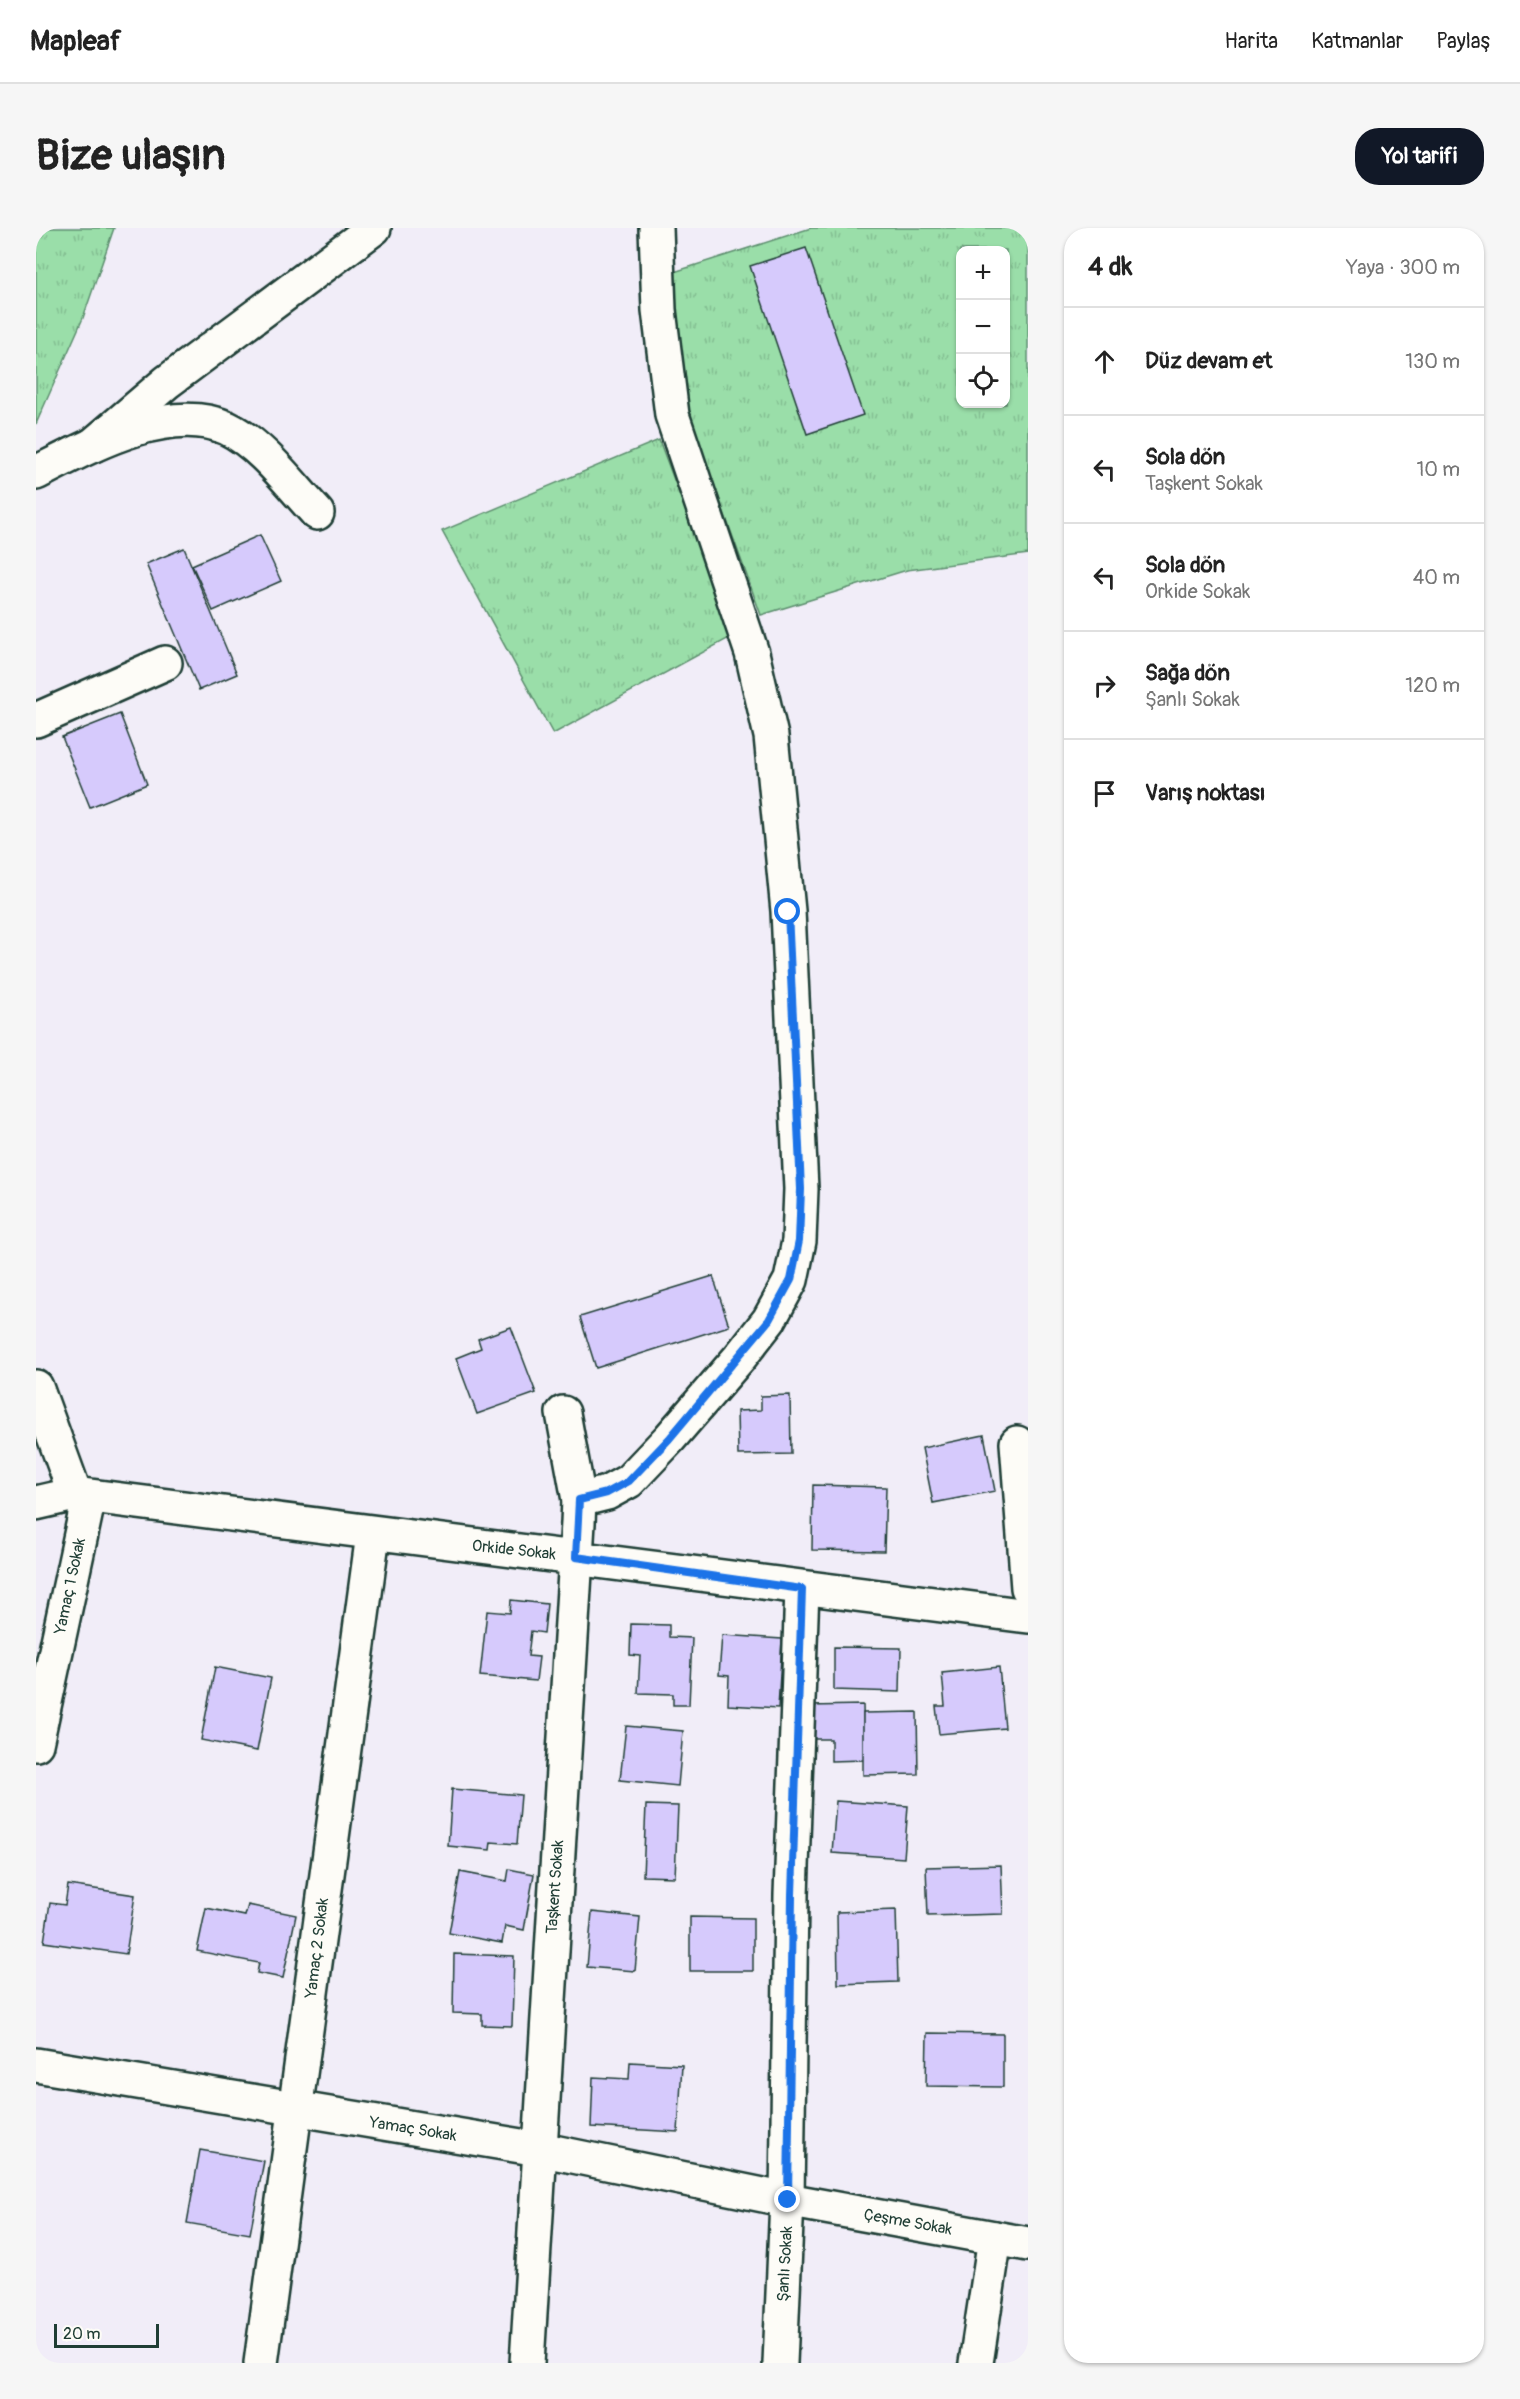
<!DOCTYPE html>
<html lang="tr">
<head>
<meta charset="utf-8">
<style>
	:root { --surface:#fff; --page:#f6f6f6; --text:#222; --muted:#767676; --line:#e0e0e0; --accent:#111827 }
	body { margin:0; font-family:Pangolin,sans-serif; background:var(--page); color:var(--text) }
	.controls { position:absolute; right:18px; top:18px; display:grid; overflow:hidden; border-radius:12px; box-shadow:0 2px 4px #0004 }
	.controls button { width:54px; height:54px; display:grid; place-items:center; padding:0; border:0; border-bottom:2px solid var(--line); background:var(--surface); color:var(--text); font:30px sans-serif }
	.scale { position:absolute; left:18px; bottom:15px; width:105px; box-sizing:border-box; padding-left:6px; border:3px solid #1f3d34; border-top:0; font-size:16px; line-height:21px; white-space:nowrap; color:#1f3d34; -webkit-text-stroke:4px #fdfcf7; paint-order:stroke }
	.stop { position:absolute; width:18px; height:18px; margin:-14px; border:4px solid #1a73e8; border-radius:50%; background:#fff }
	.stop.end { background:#1a73e8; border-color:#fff; box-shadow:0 2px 6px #0008 }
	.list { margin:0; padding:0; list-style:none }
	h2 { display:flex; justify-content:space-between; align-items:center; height:78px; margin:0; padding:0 24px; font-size:26px }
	h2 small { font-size:20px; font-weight:400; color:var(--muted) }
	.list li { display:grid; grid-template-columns:39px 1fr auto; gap:18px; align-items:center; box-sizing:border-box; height:108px; padding:0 24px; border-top:2px solid var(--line) }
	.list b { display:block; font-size:22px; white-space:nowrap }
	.list p { margin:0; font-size:20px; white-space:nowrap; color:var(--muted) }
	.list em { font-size:20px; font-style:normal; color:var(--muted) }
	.icon { flex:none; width:33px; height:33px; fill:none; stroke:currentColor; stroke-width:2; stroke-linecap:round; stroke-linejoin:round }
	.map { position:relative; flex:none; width:992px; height:2135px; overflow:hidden; border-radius:24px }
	header { display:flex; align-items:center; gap:36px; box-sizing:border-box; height:84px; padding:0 30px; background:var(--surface); border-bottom:2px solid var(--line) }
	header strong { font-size:28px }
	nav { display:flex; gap:33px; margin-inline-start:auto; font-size:21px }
	.intro { display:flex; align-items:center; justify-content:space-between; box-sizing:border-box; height:144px; padding:0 36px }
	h1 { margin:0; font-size:42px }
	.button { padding:15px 27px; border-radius:24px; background:var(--accent); color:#fff; font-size:21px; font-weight:700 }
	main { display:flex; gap:36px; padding:0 36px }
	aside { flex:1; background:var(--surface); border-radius:24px; box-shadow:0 2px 4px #0004 }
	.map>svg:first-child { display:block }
</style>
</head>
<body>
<header>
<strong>Mapleaf</strong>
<nav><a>Harita</a><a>Katmanlar</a><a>Paylaş</a></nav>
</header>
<div class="intro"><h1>Bize ulaşın</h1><a class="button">Yol tarifi</a></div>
<main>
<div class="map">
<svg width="992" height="2135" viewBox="0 0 992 2135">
	<defs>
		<pattern id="grass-tufts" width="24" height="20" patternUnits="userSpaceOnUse" patternTransform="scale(1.5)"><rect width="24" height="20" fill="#9adea9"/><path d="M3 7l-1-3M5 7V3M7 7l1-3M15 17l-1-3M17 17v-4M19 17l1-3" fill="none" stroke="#84bf92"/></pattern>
	</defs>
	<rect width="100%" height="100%" fill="#f1edf8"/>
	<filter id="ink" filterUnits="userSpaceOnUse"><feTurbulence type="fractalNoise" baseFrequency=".0167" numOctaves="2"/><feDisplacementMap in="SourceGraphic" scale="12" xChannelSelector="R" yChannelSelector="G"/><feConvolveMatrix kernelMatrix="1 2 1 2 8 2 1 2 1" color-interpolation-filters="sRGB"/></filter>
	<g filter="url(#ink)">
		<!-- grass -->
		<g fill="url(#grass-tufts)" stroke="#5c8e6e" stroke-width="1.5" fill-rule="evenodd">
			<polygon points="0,0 78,0 47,90 0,196"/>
			<path d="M775,0H992V326L871,342L725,387L658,201L646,152L638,44ZM924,22H970V176H924Z"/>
			<polygon points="623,212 697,408 517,506 406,303"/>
		</g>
		<!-- building -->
		<g fill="#d6cafc" stroke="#1f3d34" stroke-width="1.5">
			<polygon points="770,20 827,187 771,206 714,38"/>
			<polygon points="224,307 245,353 177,383 156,337"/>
			<polygon points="148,320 201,446 163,462 110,336"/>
			<polygon points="84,486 111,556 54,579 26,509"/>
			<polygon points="677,1048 693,1098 560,1140 544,1089"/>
			<polygon points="475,1099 500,1165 441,1186 420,1130 445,1120 442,1111"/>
			<polygon points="754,1167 755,1226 702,1227 701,1183 725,1182 725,1168"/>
			<polygon points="948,1207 959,1263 897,1275 886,1220"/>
			<polygon points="777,1257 850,1259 848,1323 776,1322"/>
			<polygon points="475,1372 511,1376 508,1405 495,1403 492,1428 503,1429 500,1453 444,1448 451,1383 474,1385"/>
			<polygon points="595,1396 633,1397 633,1409 656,1410 653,1477 637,1477 637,1466 602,1465 604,1428 594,1427"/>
			<polygon points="686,1407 746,1411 742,1480 692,1477 693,1448 683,1447"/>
			<polygon points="798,1419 865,1420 864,1464 798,1462"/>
			<polygon points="179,1439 235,1450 221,1523 165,1512"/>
			<polygon points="963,1439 969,1500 903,1506 900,1478 909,1478 906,1445"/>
			<polygon points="827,1477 828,1532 795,1533 795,1511 774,1511 773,1478"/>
			<polygon points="881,1484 882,1546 827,1547 827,1485"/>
			<polygon points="590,1498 647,1503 642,1558 584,1552"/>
			<polygon points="416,1561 485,1567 481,1616 455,1614 454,1622 412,1618"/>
			<polygon points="800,1573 872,1578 868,1630 796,1625"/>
			<polygon points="610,1577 642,1578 639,1649 607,1648"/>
			<polygon points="965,1637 967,1686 892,1688 890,1639"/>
			<polygon points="473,1641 498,1646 488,1702 469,1698 466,1715 413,1705 424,1644 471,1653"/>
			<polygon points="32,1657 99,1667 90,1726 8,1714 14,1675 29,1677"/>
			<polygon points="212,1677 260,1687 247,1750 221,1745 223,1735 161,1723 170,1680 209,1688"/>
			<polygon points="860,1682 862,1754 802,1756 801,1684"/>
			<polygon points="556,1684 604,1689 599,1743 551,1739"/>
			<polygon points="654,1689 717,1690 717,1743 654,1743"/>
			<polygon points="418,1726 478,1728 476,1798 446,1797 446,1786 417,1785"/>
			<polygon points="891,1805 967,1806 967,1859 890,1858"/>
			<polygon points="594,1834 646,1837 642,1904 555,1899 557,1849 593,1851"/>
			<polygon points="164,1922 228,1933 214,2006 151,1995"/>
		</g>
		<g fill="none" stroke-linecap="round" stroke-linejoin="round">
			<!-- minor casing -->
			<g stroke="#1f3d34" stroke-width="38">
				<g id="minor">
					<polyline points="57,217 131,154 338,0"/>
					<path d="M0,245C52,219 132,174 191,200C226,217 254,256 281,285"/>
					<polyline points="0,492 129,435"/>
					<polyline points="0,1159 39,1266"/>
					<polyline points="981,1215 992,1360"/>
					<polyline points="543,1272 571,1265 593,1253 633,1211 704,1129 733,1092 755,1052 763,1013 765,961 752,683 735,508 716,425 636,187 623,82 620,0"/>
					<polyline points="0,1275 39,1266 992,1388"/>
					<polyline points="0,1516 53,1269"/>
					<polyline points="0,1837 503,1921 751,1972 992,2016"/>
					<polyline points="225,2135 337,1306"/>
					<polyline points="491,2135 542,1295 543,1272 527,1185"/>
					<polyline points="744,2135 751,1972 755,1667 766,1361"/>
					<polyline points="940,2135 959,2010"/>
				</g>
			</g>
			<!-- minor -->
			<use href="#minor" stroke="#fdfcf7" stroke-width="33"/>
		</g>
	</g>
	<g fill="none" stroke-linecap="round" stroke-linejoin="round" filter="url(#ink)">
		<!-- route -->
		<polyline stroke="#1a73e8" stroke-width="8" points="752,1972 756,1667 766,1361 540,1329 543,1272 571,1265 593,1253 633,1211 733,1092 755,1052 763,1013 765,961 752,684"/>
	</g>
	<g text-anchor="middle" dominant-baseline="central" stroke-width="4.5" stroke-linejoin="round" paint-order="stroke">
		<!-- street labels -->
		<g font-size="16" fill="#1f3d34" stroke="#fdfcf7">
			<text transform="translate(478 1322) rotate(6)">Orkide Sokak</text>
			<text transform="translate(34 1358) rotate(-78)">Yamaç 1 Sokak</text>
			<text transform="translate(519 1659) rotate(-86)">Taşkent Sokak</text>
			<text transform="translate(281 1720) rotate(-83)">Yamaç 2 Sokak</text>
			<text transform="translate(377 1901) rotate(9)">Yamaç Sokak</text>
			<text transform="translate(872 1994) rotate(10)">Çeşme Sokak</text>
			<text transform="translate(749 2036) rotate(-87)">Şanlı Sokak</text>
		</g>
	</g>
</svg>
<div class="controls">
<button>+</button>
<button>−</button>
<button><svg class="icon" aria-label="locate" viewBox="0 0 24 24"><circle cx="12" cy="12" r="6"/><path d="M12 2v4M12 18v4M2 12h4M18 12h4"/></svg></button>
</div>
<div class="scale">20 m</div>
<div class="stop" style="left:752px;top:684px"></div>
<div class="stop end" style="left:752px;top:1972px"></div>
</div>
<aside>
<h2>4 dk<small>Yaya · 300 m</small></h2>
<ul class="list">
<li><svg class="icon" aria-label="ahead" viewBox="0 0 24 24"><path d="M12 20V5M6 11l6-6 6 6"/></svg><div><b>Düz devam et</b></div><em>130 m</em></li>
<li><svg class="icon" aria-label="left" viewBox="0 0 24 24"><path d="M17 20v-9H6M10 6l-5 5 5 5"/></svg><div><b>Sola dön</b><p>Taşkent Sokak</p></div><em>10 m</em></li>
<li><svg class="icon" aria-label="left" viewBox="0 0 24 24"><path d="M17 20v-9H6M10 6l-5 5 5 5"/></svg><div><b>Sola dön</b><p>Orkide Sokak</p></div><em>40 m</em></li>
<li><svg class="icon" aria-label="right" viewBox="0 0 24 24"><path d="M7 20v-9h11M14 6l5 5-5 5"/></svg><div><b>Sağa dön</b><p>Şanlı Sokak</p></div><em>120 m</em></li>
<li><svg class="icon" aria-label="arrive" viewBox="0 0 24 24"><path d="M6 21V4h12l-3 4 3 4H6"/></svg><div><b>Varış noktası</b></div></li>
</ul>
</aside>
</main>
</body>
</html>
